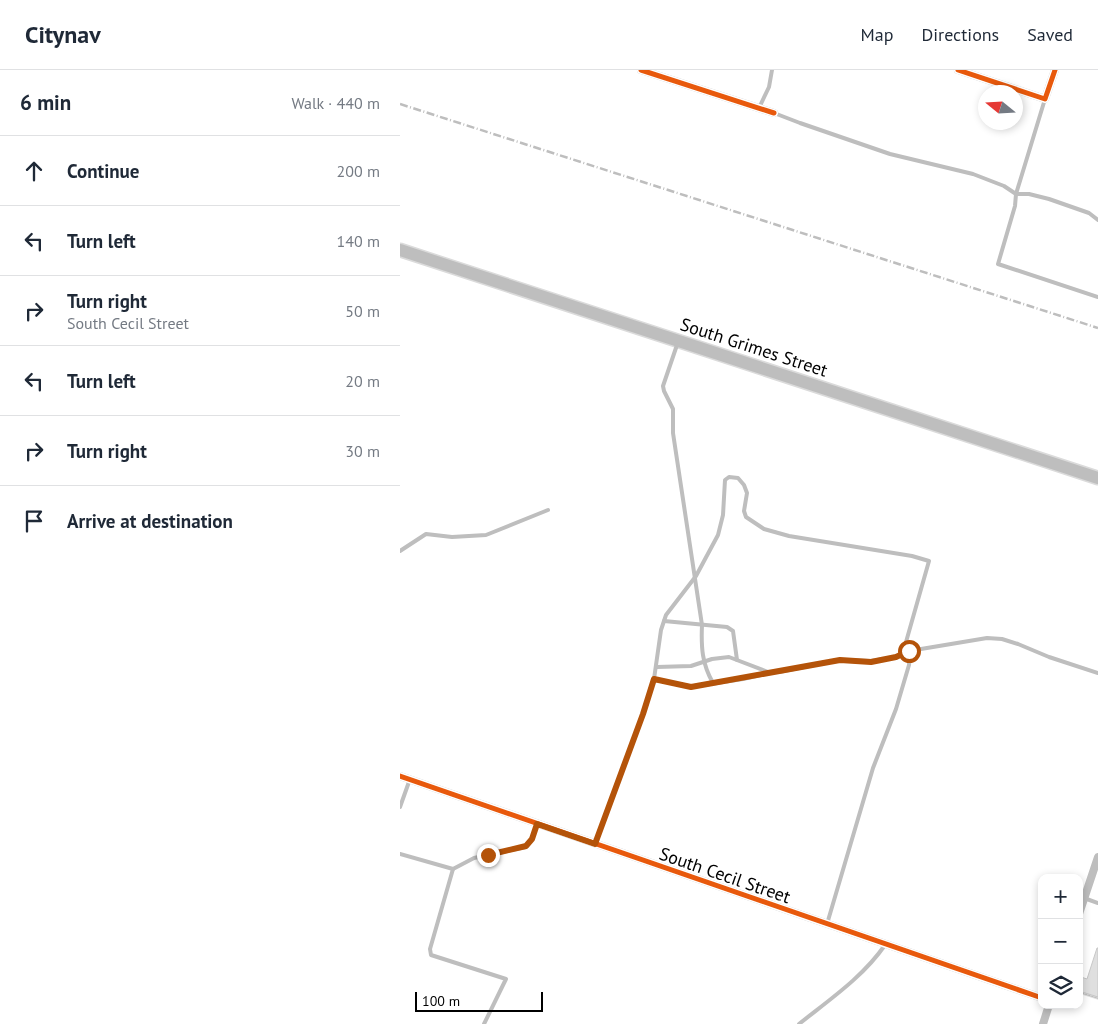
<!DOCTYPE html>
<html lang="en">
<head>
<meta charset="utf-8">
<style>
	:root { --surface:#fff; --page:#f6f6f7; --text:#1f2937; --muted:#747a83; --line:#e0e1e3 }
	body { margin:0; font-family:"PT Sans",sans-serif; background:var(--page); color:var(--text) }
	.controls { position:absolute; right:15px; bottom:15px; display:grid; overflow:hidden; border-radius:10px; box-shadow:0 2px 8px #0003 }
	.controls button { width:45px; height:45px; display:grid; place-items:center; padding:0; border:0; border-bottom:1px solid var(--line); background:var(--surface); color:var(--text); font:25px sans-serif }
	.compass { position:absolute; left:578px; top:15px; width:45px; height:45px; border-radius:50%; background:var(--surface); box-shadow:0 2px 8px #0003; rotate:288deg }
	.scale { position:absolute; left:15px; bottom:12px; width:128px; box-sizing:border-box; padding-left:5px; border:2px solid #000; border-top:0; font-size:14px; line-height:18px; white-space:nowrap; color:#000; -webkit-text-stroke:4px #fff; paint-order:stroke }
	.stop { position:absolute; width:15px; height:15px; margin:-11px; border:4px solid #b45309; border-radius:50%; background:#fff }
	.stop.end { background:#b45309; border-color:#fff; box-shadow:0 1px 5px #0008 }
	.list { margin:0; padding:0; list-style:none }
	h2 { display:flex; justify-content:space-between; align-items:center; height:65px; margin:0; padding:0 20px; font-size:21px }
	h2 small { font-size:16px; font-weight:400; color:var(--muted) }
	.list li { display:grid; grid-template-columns:32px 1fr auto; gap:15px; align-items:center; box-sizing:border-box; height:70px; padding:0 20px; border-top:1px solid var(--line) }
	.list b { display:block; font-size:19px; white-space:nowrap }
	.list p { margin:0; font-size:16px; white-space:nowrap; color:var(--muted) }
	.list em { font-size:16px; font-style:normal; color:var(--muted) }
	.icon { flex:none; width:28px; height:28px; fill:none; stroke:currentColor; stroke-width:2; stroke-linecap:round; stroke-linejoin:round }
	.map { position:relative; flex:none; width:698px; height:954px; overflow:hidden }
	header { display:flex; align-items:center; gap:30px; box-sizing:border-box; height:70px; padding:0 25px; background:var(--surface); border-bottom:1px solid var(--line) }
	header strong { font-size:24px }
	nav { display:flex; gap:28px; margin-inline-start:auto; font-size:18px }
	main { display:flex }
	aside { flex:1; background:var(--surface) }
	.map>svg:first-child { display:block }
</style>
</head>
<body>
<header>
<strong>Citynav</strong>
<nav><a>Map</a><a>Directions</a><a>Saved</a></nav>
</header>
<main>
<aside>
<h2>6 min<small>Walk · 440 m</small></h2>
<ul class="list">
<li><svg class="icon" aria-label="ahead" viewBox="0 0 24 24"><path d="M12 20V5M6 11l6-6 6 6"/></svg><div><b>Continue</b></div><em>200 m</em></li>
<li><svg class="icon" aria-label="left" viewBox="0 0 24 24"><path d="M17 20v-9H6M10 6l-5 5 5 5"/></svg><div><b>Turn left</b></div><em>140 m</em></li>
<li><svg class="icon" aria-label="right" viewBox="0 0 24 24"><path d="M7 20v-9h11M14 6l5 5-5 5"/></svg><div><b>Turn right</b><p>South Cecil Street</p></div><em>50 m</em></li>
<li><svg class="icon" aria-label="left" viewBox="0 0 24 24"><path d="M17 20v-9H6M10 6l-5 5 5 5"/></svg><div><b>Turn left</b></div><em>20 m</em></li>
<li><svg class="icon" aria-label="right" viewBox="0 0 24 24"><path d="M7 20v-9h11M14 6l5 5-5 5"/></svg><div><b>Turn right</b></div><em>30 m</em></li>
<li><svg class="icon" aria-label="arrive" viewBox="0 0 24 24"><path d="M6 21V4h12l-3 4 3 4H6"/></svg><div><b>Arrive at destination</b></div></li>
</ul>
</aside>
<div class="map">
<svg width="698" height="954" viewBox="0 0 698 954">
	<defs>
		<filter id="shadow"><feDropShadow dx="2.5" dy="2.5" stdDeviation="0" flood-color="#0004"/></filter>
	</defs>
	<rect width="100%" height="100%" fill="#fff"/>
	<!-- building -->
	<polygon fill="#dfdfdf" stroke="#c7c7c7" filter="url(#shadow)" points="697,878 698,878 698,927 679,921 681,907 687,909"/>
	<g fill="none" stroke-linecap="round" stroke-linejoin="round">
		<!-- primary casing -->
		<g stroke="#dbdbdb" stroke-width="15">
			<polyline id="primary" points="0,180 698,408"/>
		</g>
		<!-- service -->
		<g stroke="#bebebe" stroke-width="4">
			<polyline points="645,29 616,124 615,136 598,194 698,227"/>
			<polyline points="359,38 369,17 372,0"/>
			<polyline points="374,43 400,53 490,84 573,104 604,116 616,124 629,124 649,129 689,143 698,150"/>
			<path d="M278,272L263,316L264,321L273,339V363L302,555C301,577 302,594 313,613"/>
			<polyline points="0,481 26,464 52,467 86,465 148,440"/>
			<polyline points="264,551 327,557 333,561 337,590"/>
			<polyline points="257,597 291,596 312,589 329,587 368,602 379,602 440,590 471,591 496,587 509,581 587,568 602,569 618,574 649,587 698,603"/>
			<polyline points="254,609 291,617 343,609 361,605 368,602"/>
			<polyline points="0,737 10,709"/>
			<polyline points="195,774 243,644 254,609 261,560 266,545 296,506 318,465 323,445 325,410 329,407 338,408 344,415 347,423 344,441 346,447 364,459 389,466 512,486 529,491 506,572 510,585 509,595 496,639 473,698 427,854"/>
			<polyline points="0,784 53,799 74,788 126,777 132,769 137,754"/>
			<polyline points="53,799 30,879 31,885 106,909 84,954"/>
			<polyline points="684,828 698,833"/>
			<path d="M399,954C429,930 463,907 485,875"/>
		</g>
		<!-- minor -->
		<g stroke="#bebebe" stroke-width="8">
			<polyline points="241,0 374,43"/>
			<polyline points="558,0 645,29 655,0"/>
			<polyline points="0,706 642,928"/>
			<polyline points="679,844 698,787"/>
			<polyline points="643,954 649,935"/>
		</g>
		<!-- primary -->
		<use href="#primary" stroke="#bebebe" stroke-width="12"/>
		<!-- rail -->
		<polyline stroke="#bebebe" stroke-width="2.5" stroke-dasharray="8 2.5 1 2.5" stroke-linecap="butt" points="0,34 698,258"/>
		<!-- cycleway casing -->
		<g stroke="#fff" stroke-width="8">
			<g id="cycleway">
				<polyline points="241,0 374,43"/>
				<polyline points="558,0 645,29 655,0"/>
				<polyline points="0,706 642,928"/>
			</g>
		</g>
		<!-- cycleway -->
		<use href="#cycleway" stroke="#e8590c" stroke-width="5"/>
	</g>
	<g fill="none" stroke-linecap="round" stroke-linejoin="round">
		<!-- route -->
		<polyline stroke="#b45309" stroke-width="6" points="88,785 126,776 132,769 137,754 195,774 243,644 254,609 291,617 440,590 471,592 496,587 509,581"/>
	</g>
	<g text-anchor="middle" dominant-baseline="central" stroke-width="4" stroke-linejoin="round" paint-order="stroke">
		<!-- street labels -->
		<g font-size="18" fill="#000" stroke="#fff">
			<text transform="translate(354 277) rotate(18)">South Grimes Street</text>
			<text transform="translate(325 805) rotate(19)">South Cecil Street</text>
		</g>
	</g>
</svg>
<div class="controls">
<button>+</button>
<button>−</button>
<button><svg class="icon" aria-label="layers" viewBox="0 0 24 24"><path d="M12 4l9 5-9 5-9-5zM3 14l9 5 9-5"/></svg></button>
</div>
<svg class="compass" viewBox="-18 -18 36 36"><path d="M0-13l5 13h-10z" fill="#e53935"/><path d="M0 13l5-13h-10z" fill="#747a83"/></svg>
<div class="scale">100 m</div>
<div class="stop" style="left:509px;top:581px"></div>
<div class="stop end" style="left:88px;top:785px"></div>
</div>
</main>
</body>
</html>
